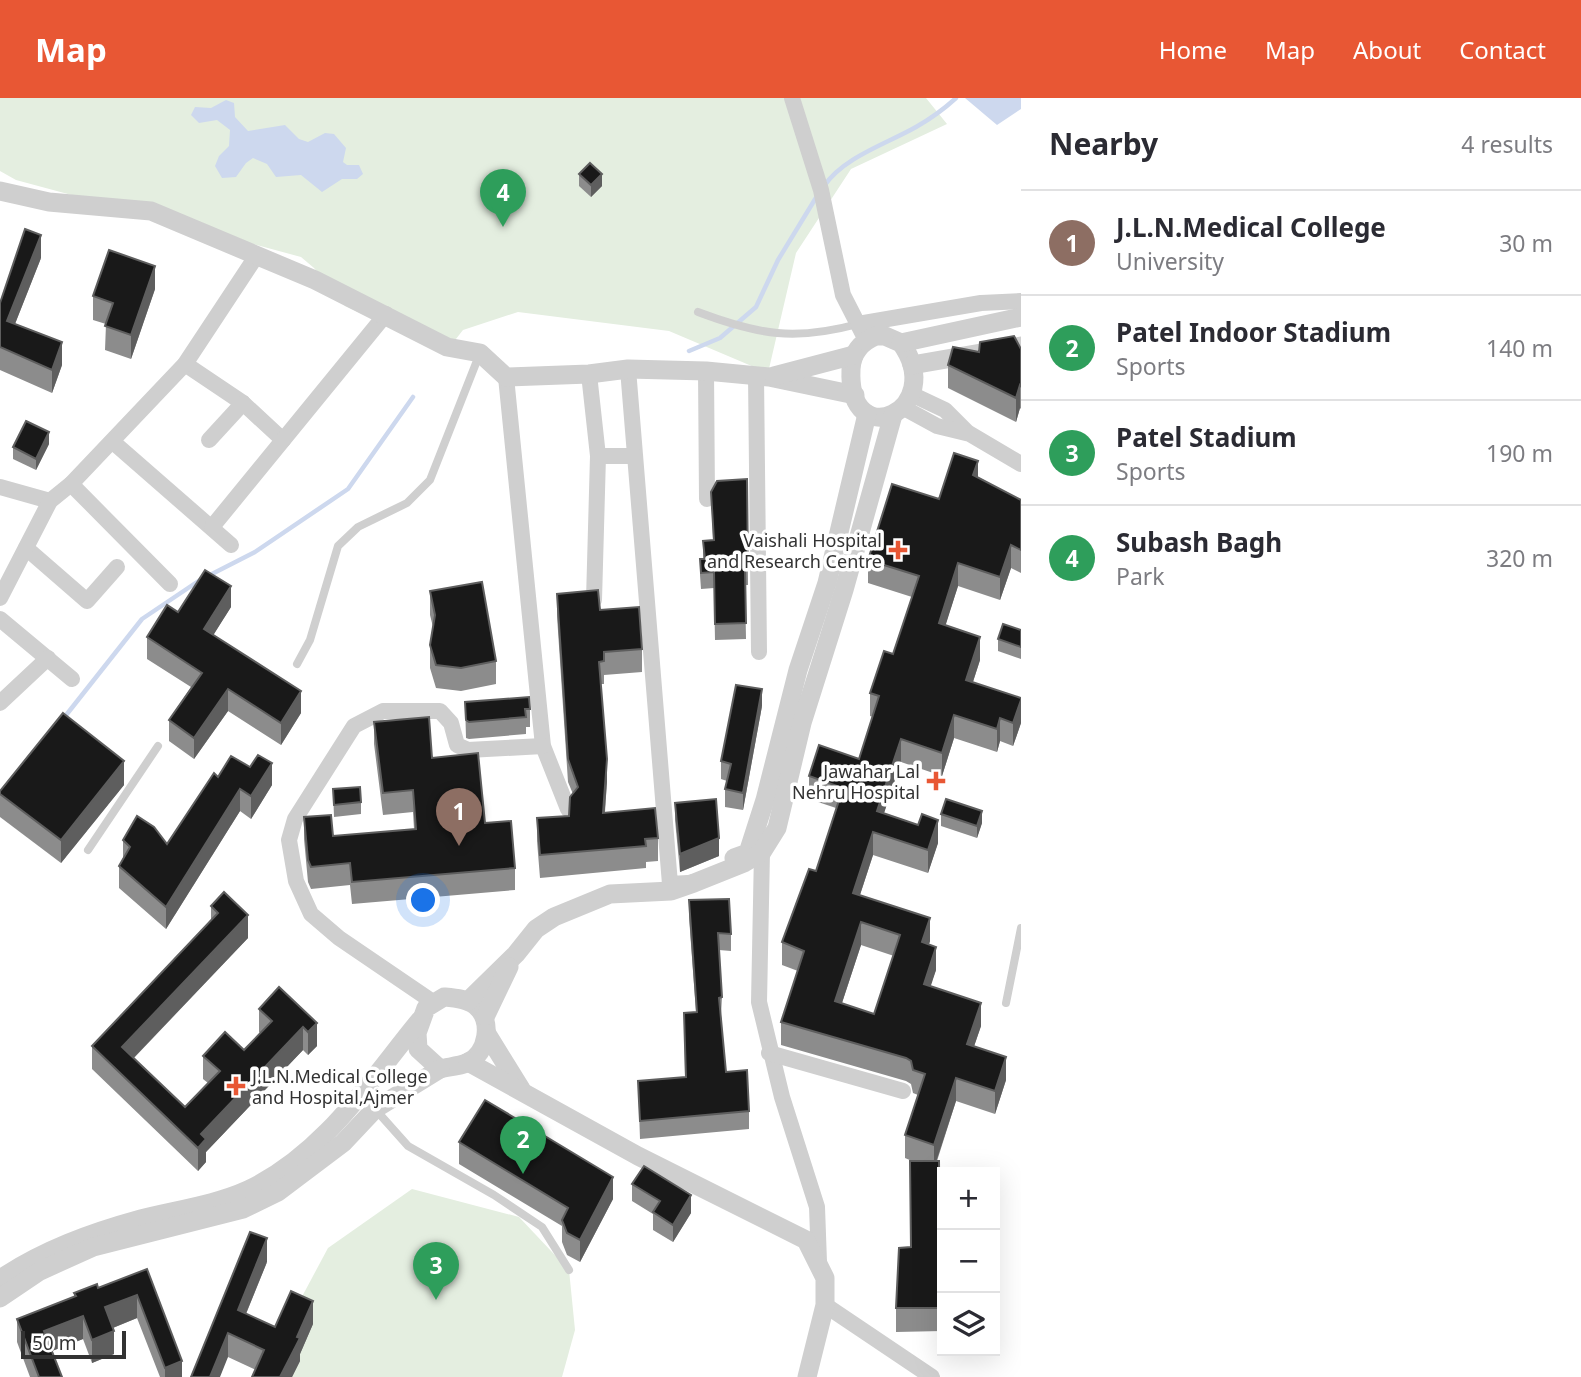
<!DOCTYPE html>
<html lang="en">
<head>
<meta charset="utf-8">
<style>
	:root { --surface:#fff; --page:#f7f7f7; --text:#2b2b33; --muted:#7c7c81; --line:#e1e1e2; --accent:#e85734 }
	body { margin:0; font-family:"Noto Sans",sans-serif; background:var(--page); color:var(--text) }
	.controls { position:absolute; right:21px; bottom:21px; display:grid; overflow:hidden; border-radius:0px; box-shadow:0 7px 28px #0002 }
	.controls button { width:63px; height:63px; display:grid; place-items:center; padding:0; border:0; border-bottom:2px solid var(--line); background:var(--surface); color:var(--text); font:35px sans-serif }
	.scale { position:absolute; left:21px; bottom:18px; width:105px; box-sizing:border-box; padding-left:7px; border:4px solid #323232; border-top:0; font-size:19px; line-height:24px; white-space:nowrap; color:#323232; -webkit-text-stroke:5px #fff; paint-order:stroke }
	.you { position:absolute; left:424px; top:803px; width:24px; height:24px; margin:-18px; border:5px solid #fff; border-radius:50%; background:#1a73e8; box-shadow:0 0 0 10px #1a73e833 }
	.badge { display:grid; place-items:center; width:46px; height:46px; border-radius:50%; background:var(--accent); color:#fff; font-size:23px; font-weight:700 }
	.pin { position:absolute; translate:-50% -58px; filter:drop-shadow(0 2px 4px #0008) }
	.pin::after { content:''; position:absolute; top:37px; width:24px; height:21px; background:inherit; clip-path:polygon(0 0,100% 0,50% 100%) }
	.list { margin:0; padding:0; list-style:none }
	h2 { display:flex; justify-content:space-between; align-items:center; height:91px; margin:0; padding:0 28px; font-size:30px }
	h2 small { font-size:23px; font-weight:400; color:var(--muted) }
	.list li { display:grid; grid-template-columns:46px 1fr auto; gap:21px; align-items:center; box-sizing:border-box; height:105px; padding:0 28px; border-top:2px solid var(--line) }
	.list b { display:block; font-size:26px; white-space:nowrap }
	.list p { margin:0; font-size:23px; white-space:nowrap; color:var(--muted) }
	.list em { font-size:23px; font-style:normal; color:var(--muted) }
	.icon { flex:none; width:38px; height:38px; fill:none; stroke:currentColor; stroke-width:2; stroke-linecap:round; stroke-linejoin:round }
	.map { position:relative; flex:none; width:1021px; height:1279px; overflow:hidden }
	header { display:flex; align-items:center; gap:42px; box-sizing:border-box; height:98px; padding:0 35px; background:var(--accent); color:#fff }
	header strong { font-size:33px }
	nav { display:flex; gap:38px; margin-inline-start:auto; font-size:24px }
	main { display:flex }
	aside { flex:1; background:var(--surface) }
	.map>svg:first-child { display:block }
</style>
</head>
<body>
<header>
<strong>Map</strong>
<nav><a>Home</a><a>Map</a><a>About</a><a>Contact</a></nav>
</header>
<main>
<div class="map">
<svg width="1021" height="1279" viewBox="0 0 1021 1279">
	<rect width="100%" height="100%" fill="#fff"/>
	<!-- green -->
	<g fill="#e4eee0">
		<polygon points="0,0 926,0 947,26 851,71 796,155 768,275 669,233 518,214 463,232 445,255 345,208 314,170 301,159 16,82 0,73"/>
		<polygon points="412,1091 519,1119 569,1172 575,1232 562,1279 259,1279 328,1150"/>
	</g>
	<!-- water -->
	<g fill="#cdd8ee">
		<polygon points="965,0 1021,0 1021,11 997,27"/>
		<polygon points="226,2 234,5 235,19 248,33 285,27 299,41 308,44 325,35 334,36 346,50 343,64 347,67 359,67 363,76 357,81 342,81 322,94 301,77 276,79 267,66 253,60 246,65 236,79 222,80 215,68 219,58 229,48 230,32 217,22 199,25 191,17 195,9 211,10"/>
	</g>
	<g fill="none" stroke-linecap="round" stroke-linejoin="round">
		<!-- stream -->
		<g stroke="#cdd8ee" stroke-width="4.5">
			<path d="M824,88C844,59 886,46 916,29C930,21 944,11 956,0"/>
			<polyline points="689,253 720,240 756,209 778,162 817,98"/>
			<polyline points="208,478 255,454 348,391 413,299"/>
			<polyline points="63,621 142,521 200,482"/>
		</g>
		<!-- service -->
		<g stroke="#cfcfcf" stroke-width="8">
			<path d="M698,214C759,237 795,243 858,226"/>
			<polyline points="297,566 310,542 338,448 358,429 407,405 430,382 480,255"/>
			<polyline points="88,752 158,648"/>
			<polyline points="1006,905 1021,830"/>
			<polyline points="375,1011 408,1048 494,1097 542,1129 569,1172"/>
		</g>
		<!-- minor -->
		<g stroke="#cfcfcf" stroke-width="16">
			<polyline points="792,0 821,92 843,197 866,242"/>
			<polyline points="858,226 981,205 1021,203"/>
			<polyline points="185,266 243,305 283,342"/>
			<polyline points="628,271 670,786 688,785"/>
			<polyline points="706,273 707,401"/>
			<polyline points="589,276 598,358 594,502"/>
			<polyline points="756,277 759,554"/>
			<polyline points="506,279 543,648 568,711"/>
			<polyline points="911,296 945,312 968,335"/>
			<polyline points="904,310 937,328 970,336 1021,366"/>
			<polyline points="209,342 243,305"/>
			<polyline points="113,344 231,447"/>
			<polyline points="598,358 634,358"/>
			<polyline points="71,386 170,486"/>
			<polyline points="0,389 50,403"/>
			<polyline points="212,429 386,216"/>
			<polyline points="26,450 87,503 117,469"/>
			<polyline points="0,500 50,403 71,386 185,266 257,157"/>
			<polyline points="0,521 72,581"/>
			<polyline points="0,605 48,560"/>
			<polyline points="762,754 759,904 782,999 817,1109 819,1164"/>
			<polyline points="433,904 339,840 311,816 296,783 289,742 295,721 354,628 383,613 440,613 451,625 457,647 468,652 543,648"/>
			<polyline points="769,955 903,993"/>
			<polyline points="825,1207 932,1279"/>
		</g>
		<!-- tertiary -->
		<g stroke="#cfcfcf" stroke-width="19">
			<polyline points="0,93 49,104 151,113 315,182 447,249 480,255 506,279 589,276 628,271 706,273 769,279 855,297"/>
			<path d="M876,238H885L901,245C949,312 847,359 851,271C852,255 861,244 876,238Z"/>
			<polyline points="901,245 1021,219"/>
			<polyline points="912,267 1021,248"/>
			<polyline points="774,278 854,257"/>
			<polyline points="734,760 748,755 765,702 798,572 827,485 867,316"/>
			<path d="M444,899C455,900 468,901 476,908C493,923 488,955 467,965C459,968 448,969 440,971L418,951L417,935L426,910Z"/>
			<polyline points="468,903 516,856 536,831 554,819 610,796 671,793 694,785 744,765 762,754 777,730 802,625 844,492 893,317"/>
			<polyline points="485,919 509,869"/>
			<polyline points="487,936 521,991"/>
			<polyline points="468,964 638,1058 806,1142 825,1180 825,1207 807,1279"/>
			<path d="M0,1181C44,1152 90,1135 141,1121C176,1112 215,1107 248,1092C324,1056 369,984 420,922"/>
			<polyline points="0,1200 40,1173 93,1149 243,1111 278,1094 343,1045 375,1011 440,971"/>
		</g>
	</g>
	<!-- wall -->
	<g fill="#8c8c8c" fill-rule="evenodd">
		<polygon points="579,76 602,88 591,99 579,88"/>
		<polygon points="41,160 15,226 62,267 52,295 0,272 0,205"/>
		<polygon points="155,191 131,261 105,252 106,226 93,222 93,198"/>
		<polygon points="1021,251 1021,311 1020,310 1016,324 948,290 948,267 979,254"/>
		<polygon points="49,346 36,372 13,361 13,349"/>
		<path d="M978,379L1021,402V475L1011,470L1000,502L958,488L945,528L980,562L973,584L1021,600V625L1013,648L1000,643L997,654L954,640L942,678L901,664L884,715L938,745L928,775L873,757L860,797L930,843L929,846L936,872L930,888L981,928L974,948L1006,982L995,1016L956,1003L937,1063L940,1164H942V1233L896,1234V1210L911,1149L912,1063L905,1060V1037L918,997L913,995L911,986L906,983L781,947V924L798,873L782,867V844L816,773L836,710L809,701V678L859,661L873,619L870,618V595L893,556L912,499L868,485V462ZM861,847L894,858L874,916L842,905Z"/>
		<polygon points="747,381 748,487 745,487 746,541 715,542 714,490 701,491 700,477 700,461 703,461 703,443 713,442 711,394"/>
		<polygon points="430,493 496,563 496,586 461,593 436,590 430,570 430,547 433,529 430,517"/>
		<polygon points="557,496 600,512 642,551 642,574 604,577 604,586 601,586 607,683 605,714 658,740 658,763 646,764 646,770 540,780 537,743 537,720 569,718 573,696 568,684 557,518"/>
		<polygon points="231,509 213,537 301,615 281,647 228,613 194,661 169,643 169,622 191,589 147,561 147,539 178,514"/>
		<polygon points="1021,532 1021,561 998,553 998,541"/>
		<polygon points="465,604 530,611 530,629 526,629 526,636 469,641 466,640"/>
		<polygon points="762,608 743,712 725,709 725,691 727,683 721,681 721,663"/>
		<polygon points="374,624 432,660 485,725 515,770 515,792 352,806 350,787 311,791 308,784 304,741 304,719 333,738 414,731 413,714 383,717 374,646"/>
		<polygon points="218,679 272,687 251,721 240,713 166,831 119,790 119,768 123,760 123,742 167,746"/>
		<polygon points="124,687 61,765 0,719 0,693"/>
		<polygon points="333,691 361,704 361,716 334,719"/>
		<polygon points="675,705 719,758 680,774 675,722"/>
		<polygon points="941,716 982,725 977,740 941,728"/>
		<polygon points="689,802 731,836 731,853 719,852 722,899 721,917 726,974 749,1013 749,1031 640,1041 638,983 685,979 684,915 696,914 689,819"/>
		<polygon points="211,808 248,840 134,960 185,1009 208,985 203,981 203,958 244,952 260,935 259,934 259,911 279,889 317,948 308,957 303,952 206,1054 206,1064 198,1073 92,971 92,948 211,823"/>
		<polygon points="459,1044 613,1101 580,1164 567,1157 562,1144 562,1128 459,1066"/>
		<polygon points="632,1086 691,1115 673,1144 653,1132 653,1116 632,1103"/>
		<polygon points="267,1164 246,1216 275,1229 313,1226 300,1256 300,1263 292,1279 252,1279 256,1272 228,1259 191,1279"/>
		<polygon points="147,1171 182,1279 160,1279 137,1220 113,1230 114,1256 92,1265 83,1241 52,1253 62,1279 30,1279 17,1244 17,1221 74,1199 74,1195 98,1190"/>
	</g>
	<!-- shaded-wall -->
	<g fill="#5e5e5e">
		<polygon points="602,76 602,88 591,99 591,87"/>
		<polygon points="41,137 41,160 7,246 7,223"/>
		<polygon points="155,168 155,191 131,261 131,237"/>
		<polygon points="62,244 62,267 52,295 52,272"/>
		<polygon points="1020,287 1020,310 1016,324 1016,300"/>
		<polygon points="49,334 49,346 36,372 36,361"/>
		<polygon points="978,363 978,386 973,377"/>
		<polygon points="1011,447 1011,470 1000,502 1000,479"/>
		<polygon points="958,465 958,488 939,548 939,525"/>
		<polygon points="231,488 231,509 204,552 204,531"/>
		<polygon points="980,539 980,562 966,605 966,582"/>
		<polygon points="228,591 228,613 194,661 194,640"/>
		<polygon points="762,591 762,608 743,712 743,695"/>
		<polygon points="301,593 301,615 281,647 281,625"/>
		<polygon points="1021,602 1021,625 1013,648 1013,625"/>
		<polygon points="954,617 954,640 942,678 942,655"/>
		<polygon points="1000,620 1000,643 997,654 997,631"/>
		<polygon points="901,641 901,664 877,736 877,713"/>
		<polygon points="607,661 607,683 603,737 603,715"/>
		<polygon points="124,663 124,687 61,765 61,742"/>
		<polygon points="272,665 272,687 251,721 251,698"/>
		<polygon points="240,691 240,713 166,831 166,809"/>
		<polygon points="982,713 982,725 977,740 977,728"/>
		<polygon points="938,722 938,745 928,775 928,752"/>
		<polygon points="873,734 873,757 853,818 853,795"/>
		<polygon points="719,740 719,758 680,774 680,756"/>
		<polygon points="248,817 248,840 122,972 122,949"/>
		<polygon points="930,820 930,843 922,867 922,844"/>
		<polygon points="861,824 861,847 835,926 835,903"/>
		<polygon points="936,849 936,872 924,909 924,886"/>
		<polygon points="981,905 981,928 967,969 967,946"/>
		<polygon points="317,925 317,948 308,957 308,934"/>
		<polygon points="303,929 303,952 206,1054 206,1064 198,1073 198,1050 201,1036"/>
		<polygon points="1006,959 1006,982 995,1016 995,993"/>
		<polygon points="956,980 956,1003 934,1070 934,1047"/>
		<polygon points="613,1079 613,1101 580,1164 580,1142"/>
		<polygon points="691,1097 691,1115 673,1144 673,1127"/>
		<polygon points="267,1140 267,1164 238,1235 238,1212"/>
		<polygon points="137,1197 137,1220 105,1233 105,1209"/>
		<polygon points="313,1203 313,1226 300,1256 300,1263 292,1279 280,1279"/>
		<polygon points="83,1218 83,1241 44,1256 44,1233"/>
		<polygon points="114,1233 114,1256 92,1265 92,1242"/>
		<polygon points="228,1235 228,1259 220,1279 210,1279"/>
		<polygon points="182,1263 182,1279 165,1279 165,1270"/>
	</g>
	<!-- building -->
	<g fill="#191919" stroke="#5e5e5e" stroke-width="2" fill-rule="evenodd">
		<polygon points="590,65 602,76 591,87 579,76"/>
		<polygon points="25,131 41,137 7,223 62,244 52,272 0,249 0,205"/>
		<polygon points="109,152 155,168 131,237 105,228 113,205 93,198"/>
		<polygon points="1014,238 1021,251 1021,288 1020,287 1016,300 948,267 953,249 979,254 980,244"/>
		<polygon points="26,323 49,334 36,361 13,349"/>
		<path d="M954,355L978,363L973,377L1021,402V452L1011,447L1000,479L958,465L939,525L980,539L966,582L1021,600V602L1013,625L1000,620L997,631L954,617L942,655L901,641L877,713L918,727L922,716L938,722L928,752L873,734L853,795L930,820L922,844L936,849L924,886L981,905L967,946L1006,959L995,993L956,980L934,1047L905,1037L925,976L913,972L911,963L906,960L781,924L804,853L782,844L809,771L816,773L843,690L809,678L819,647L859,661L879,598L870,595L884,553L893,556L919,478L868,462L892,386L939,401ZM861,824L900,837L874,916L835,903Z"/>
		<polygon points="747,381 748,470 745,471 746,525 715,526 714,474 701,475 700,461 705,461 703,443 714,442 711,394 717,383"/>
		<polygon points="205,472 231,488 204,531 301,593 281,625 228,591 194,640 169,622 202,575 147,539 167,507 178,514"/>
		<polygon points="482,484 496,563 461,570 436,567 430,547 435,517 430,493"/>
		<polygon points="598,492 600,512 639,509 642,551 604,554 604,563 599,564 607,661 603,715 655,710 658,740 645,741 646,748 540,757 537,720 569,718 570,699 578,689 568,661 557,496"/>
		<polygon points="1003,526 1021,532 1021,549 998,541"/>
		<polygon points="736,587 762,591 743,695 725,691 731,666 721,663"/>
		<polygon points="529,599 530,611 525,611 526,619 469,624 466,622 465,604"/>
		<polygon points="63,615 124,663 61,742 0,696 0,693"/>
		<polygon points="429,619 432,660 478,655 485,725 511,723 515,770 352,784 350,765 311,769 308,762 304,719 331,717 333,738 416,731 413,692 383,695 374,624"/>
		<polygon points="258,657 272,665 251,698 240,691 166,809 119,768 130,749 123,742 137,718 154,729 167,746 214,675 218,679 231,658 250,669"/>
		<polygon points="360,689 361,704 334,707 333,691"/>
		<polygon points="716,701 719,740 680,756 675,705"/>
		<polygon points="946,701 982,713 977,728 941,716"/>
		<polygon points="224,794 248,817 122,949 185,1009 220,973 203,958 225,934 244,952 272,923 259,911 279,889 317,925 308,934 303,929 201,1036 206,1041 198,1050 92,948 218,815 211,808"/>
		<polygon points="729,801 731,836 718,835 722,899 719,900 726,974 747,972 749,1013 640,1023 638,983 686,979 684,915 697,914 689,802"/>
		<polygon points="485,1002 613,1079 580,1142 567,1135 562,1122 568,1110 459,1044"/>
		<polygon points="910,1063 939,1063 940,1164 942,1164 942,1210 896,1210 899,1150 911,1149"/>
		<polygon points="644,1068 691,1097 673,1127 653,1114 660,1103 632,1086"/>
		<polygon points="250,1134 267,1140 238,1212 275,1229 291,1193 313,1203 297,1239 300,1240 280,1279 252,1279 264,1252 228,1235 210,1279 191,1279"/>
		<polygon points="147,1171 182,1263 165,1270 137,1197 105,1209 114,1233 92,1242 83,1218 44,1233 62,1279 39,1279 17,1221 76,1198 74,1195 97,1186 98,1190"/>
	</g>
	<!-- markers -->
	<g fill="#e85734" stroke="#fff" stroke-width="2.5">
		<path d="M894.5 441.5h7v7h7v7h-7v7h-7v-7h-7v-7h7z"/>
		<path d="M932.5 672.5h7v7h7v7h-7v7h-7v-7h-7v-7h7z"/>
		<path d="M232.5 977.5h7v7h7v7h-7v7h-7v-7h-7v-7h7z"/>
	</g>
	<g text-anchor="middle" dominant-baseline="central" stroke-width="7" stroke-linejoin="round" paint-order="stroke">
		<!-- poi labels -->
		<g font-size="18" fill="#323232" stroke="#fff" text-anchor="end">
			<text x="882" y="442">Vaishali Hospital<tspan x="882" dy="21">and Research Centre</tspan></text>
			<text x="920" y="673">Jawahar Lal<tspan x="920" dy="21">Nehru Hospital</tspan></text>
			<text x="252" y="978" text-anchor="start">J.L.N.Medical College<tspan x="252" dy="21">and Hospital,Ajmer</tspan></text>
		</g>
	</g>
</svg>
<div class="controls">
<button>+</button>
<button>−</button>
<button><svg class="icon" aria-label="layers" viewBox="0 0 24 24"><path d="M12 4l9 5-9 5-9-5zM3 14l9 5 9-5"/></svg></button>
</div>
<div class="scale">50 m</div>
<div class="you"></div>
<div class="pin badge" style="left:459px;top:748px;background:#8d6e63">1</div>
<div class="pin badge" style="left:523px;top:1076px;background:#2e9e5b">2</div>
<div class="pin badge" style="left:436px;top:1202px;background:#2e9e5b">3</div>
<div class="pin badge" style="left:503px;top:129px;background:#2e9e5b">4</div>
</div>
<aside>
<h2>Nearby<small>4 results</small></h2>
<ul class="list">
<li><span class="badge" style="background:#8d6e63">1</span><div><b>J.L.N.Medical College</b><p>University</p></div><em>30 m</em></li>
<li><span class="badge" style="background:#2e9e5b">2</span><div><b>Patel Indoor Stadium</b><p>Sports</p></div><em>140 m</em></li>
<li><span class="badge" style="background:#2e9e5b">3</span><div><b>Patel Stadium</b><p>Sports</p></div><em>190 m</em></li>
<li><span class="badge" style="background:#2e9e5b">4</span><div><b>Subash Bagh</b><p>Park</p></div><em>320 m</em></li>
</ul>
</aside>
</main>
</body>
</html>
